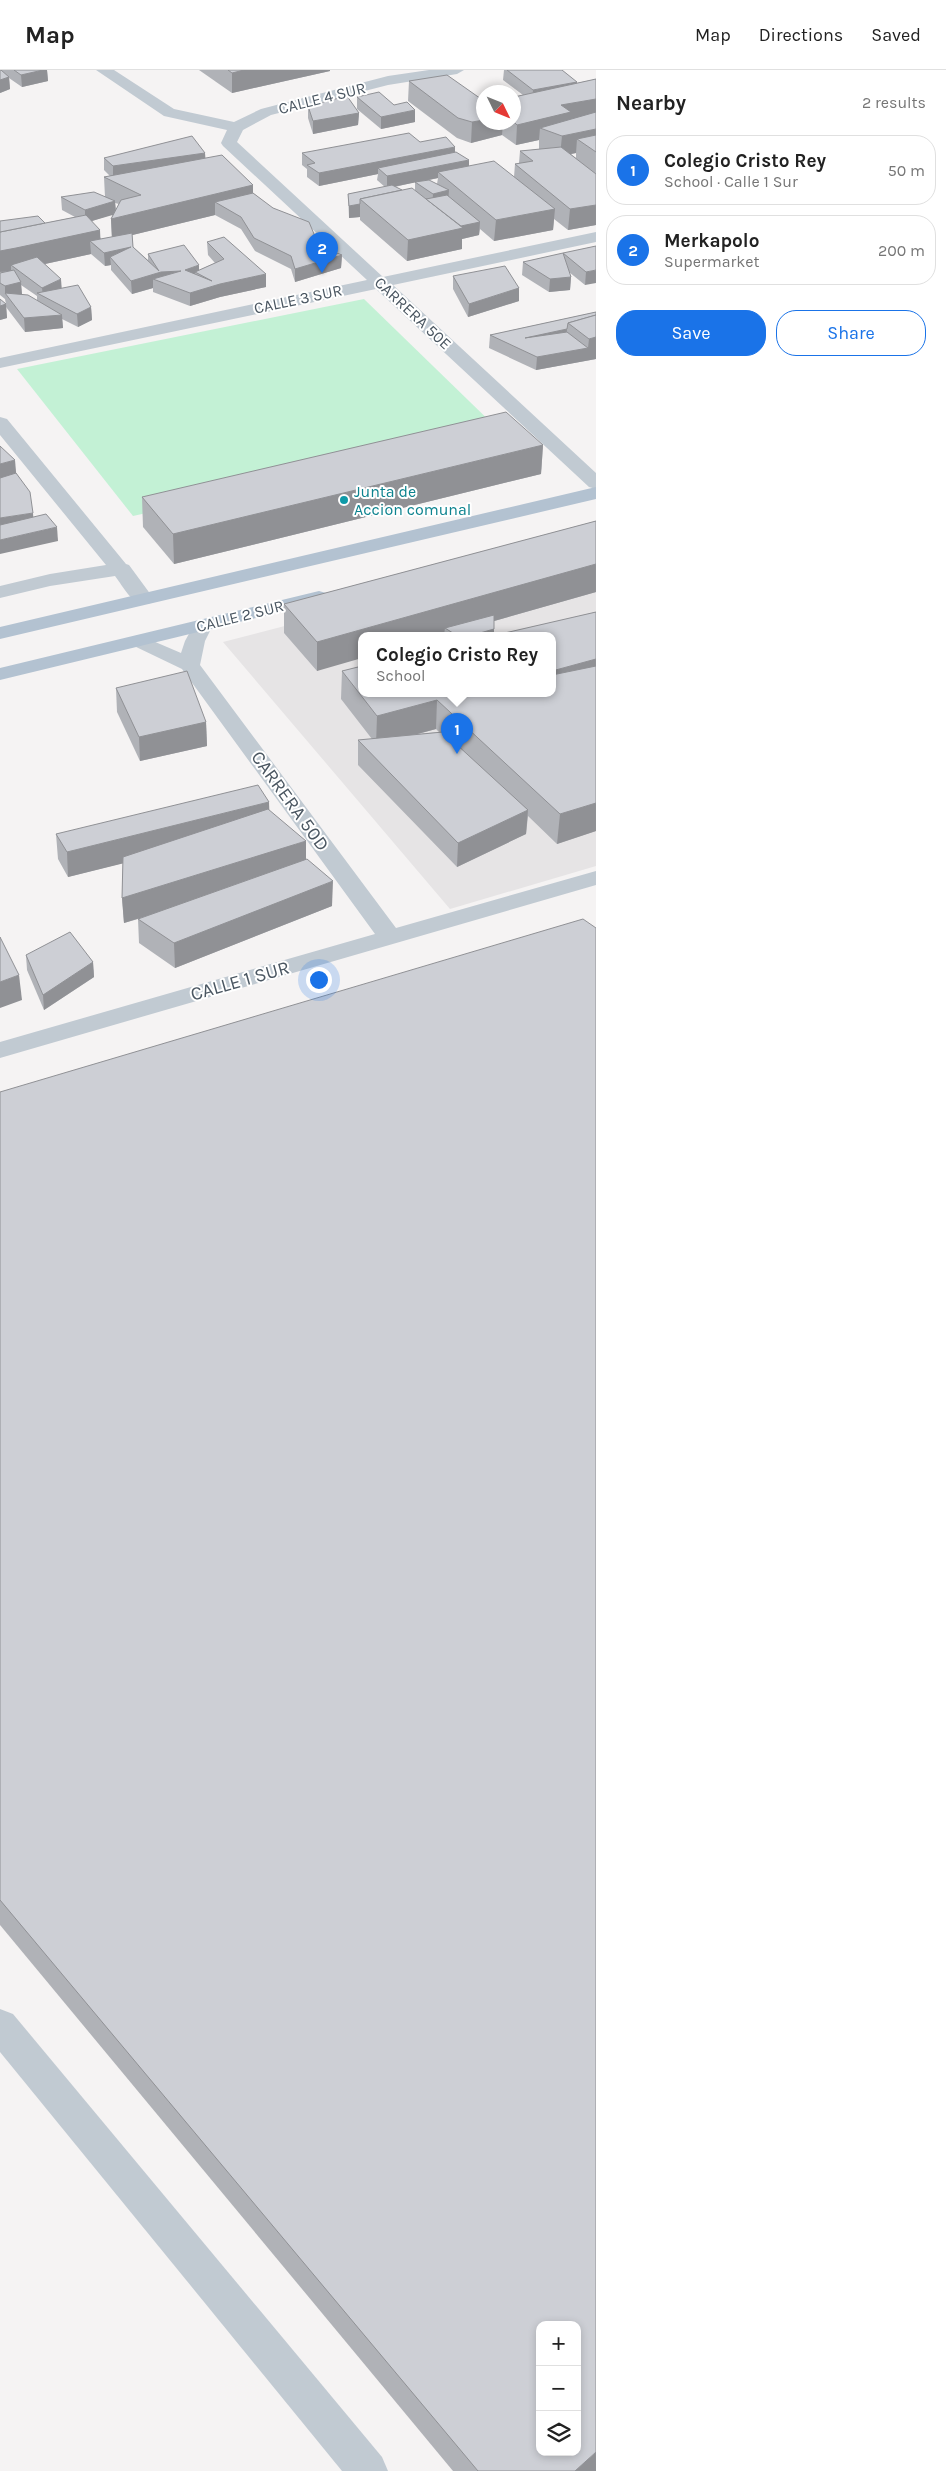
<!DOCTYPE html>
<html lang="en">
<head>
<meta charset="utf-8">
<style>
	:root { --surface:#fff; --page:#f6f6f6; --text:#222; --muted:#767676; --line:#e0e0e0; --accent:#1a73e8 }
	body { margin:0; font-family:Karla,sans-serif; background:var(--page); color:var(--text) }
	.controls { position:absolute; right:15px; bottom:15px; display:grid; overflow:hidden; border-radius:10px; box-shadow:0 2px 8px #0003 }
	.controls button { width:45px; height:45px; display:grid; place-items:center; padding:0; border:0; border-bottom:1px solid var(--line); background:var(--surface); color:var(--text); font:25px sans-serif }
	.compass { position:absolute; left:476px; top:15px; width:45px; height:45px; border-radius:50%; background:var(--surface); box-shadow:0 2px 8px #0003; rotate:133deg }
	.you { position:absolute; left:318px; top:909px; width:18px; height:18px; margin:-12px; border:4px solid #fff; border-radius:50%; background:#1a73e8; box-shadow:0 0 0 8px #1a73e833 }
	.badge { display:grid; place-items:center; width:32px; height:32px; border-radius:50%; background:var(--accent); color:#fff; font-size:16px; font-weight:700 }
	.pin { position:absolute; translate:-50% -41px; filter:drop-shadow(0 1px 2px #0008) }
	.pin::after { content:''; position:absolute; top:26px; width:18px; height:15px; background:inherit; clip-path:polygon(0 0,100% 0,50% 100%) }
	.popup { position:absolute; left:358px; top:562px; width:198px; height:65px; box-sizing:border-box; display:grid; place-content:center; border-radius:10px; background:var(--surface); filter:drop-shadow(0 1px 4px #0005); font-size:16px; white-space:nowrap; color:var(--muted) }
	.popup b { font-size:19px; color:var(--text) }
	.popup::after { content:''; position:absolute; left:50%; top:100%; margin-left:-10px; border:10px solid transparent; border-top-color:var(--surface) }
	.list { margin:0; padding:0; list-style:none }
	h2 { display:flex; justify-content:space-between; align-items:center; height:65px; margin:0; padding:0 20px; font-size:21px }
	h2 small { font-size:16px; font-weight:400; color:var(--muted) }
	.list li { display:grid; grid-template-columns:32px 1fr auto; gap:15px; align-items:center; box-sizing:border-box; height:70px; margin:0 10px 10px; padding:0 10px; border:1px solid var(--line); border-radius:20px }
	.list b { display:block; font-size:19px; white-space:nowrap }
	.list p { margin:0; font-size:16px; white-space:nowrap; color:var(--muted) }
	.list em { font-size:16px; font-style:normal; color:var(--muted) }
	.actions { display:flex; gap:10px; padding:15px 20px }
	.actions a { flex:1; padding:11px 0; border:1px solid var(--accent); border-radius:20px; text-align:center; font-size:18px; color:var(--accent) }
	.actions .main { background:var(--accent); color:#fff }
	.icon { flex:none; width:28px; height:28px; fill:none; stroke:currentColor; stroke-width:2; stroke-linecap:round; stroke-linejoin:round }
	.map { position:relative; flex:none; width:596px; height:2401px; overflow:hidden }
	header { display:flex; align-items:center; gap:30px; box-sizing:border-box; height:70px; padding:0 25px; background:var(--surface); border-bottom:1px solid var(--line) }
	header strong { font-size:24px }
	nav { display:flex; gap:28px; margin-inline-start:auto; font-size:18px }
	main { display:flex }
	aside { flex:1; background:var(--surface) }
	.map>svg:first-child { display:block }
</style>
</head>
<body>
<header>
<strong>Map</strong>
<nav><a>Map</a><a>Directions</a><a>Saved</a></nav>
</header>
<main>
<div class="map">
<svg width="596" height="2401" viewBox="0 0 596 2401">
	<rect width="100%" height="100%" fill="#f5f3f3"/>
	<!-- education -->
	<path fill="#e6e4e5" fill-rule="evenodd" d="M596,475V796L450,839L223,572ZM362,565H552V623H362Z"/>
	<!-- green -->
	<polygon fill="#c3f1d5" points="364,229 503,364 133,446 17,299"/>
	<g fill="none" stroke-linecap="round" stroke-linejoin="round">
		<!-- minor -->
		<g fill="#c1cad2" fill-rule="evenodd">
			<polygon points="96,0 114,0 174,39 234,52 261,39 388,6 429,0 464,0 457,4 388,15 271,45 243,60 237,72 383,207 596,162 596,172 393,215 596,403 596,419 589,417 376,219 0,298 0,288 367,210 223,76 221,73 227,60 164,46"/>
			<path d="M0,347L7,349L126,494L129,495L154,529L151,533C133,538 125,519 115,506L50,516L0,528V516L50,504L106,495L0,365Z"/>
			<polygon points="203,549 210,551 213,555 205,571 200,595 396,858 596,801 596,815 0,988 0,972 375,864 182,599 132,575 129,571 132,567 139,565 181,583 185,571 196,551"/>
			<polygon points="0,1939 13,1944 382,2387 388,2401 342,2401 0,1982"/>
		</g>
		<!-- major -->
		<g fill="#b3c2d1" fill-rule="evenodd">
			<polygon points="596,417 596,429 0,569 0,557"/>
			<polygon points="319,521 326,523 329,527 326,531 0,610 0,598"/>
		</g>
	</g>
	<!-- wall -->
	<g fill="#b0b2b7" fill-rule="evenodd">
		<polygon points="0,0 2,1 2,0 47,0 48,11 22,17 9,8 10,19 0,23"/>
		<polygon points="199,0 330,0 330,1 232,23"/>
		<path d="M504,0H562L577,13L596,9V155L568,160L554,149L553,160L494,171L480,159L479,165L462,169V179L407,191L360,150V147L349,148L348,124L385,117L377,110L378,104L319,116L307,107V99L302,95V83L420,72L455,82L469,96L514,107L515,94L519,93L520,81L541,79H539V70L516,75L502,65L471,73L457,68L408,31L409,11L484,52H514V27L523,25L503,10ZM576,83V88L571,84ZM438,108L437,114L425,111ZM415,112V120H402L395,117Z"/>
		<polygon points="357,27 394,35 415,52 381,59 357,39"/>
		<polygon points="308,36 359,43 358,55 313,64 308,48"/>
		<path d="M205,83V88L253,115V123L319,176L342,185L341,198L295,212L291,199L255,181L241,159L215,145L132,165L133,177L148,190V184L199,200L215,193L208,185L207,172L266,217L220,227L190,236L153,222V218L132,224L111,200V195L105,196L91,184L45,194L61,218L91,237L92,250L78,257L62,249L63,258L25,262L6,237L7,248L0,250V229L6,234L5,229L0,225V203L45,153L75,147L62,140L61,127H105L104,107L110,106L104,100V88ZM115,133L119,134L116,140ZM113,144L111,149L112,167L101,169L92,151ZM21,215L37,226V231L22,225Z"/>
		<polygon points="596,176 585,215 569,202 571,207 570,220 549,222 522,205 523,192"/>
		<polygon points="453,206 519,218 519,231 468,247 453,219"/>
		<polygon points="596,242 596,289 536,300 489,278 490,265"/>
		<polygon points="543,375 541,404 174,494 143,457 142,427"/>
		<polygon points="596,451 596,522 494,551 494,565 362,565 317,601 284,563 284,534"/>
		<path d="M596,542V761L557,774L528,746L526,764L457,797L358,695V670L372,669L341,629L342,601ZM436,659L439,662L418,664Z"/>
		<polygon points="116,618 206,652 207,676 140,691 117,642"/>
		<polygon points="269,732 269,740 306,790 332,836 175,898 139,873 138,849 124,853 122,828 123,793 68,807 58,789 56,764"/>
		<polygon points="26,885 93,892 94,907 44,940 27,900"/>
		<polygon points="0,1022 596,2401 453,2401 0,1855"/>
	</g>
	<!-- shaded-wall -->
	<g fill="#909195">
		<polygon points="43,0 47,0 48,11 22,17 21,5"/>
		<polygon points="244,0 330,0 330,1 232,23 232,3"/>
		<polygon points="9,7 10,19 0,23 0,10"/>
		<polygon points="577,12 576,24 532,32 533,20"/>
		<polygon points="596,29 596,49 540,58 539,70 516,75 517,55 561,35"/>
		<polygon points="415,40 415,52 381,59 381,47"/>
		<polygon points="359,43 358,55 313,64 313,51"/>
		<polygon points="484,50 484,52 503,52 502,65 471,73 472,52"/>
		<polygon points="596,59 596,79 577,69 576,83 560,86 562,66"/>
		<polygon points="455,77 455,89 378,98 378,104 319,116 319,103"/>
		<polygon points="205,83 206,95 113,109 113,96"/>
		<polygon points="469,90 469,102 438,102 438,108 387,118 387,106"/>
		<polygon points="253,115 253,136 215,132 215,145 112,170 111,149"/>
		<polygon points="449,120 448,133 432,137 433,124"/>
		<polygon points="115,131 116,144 85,153 85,140"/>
		<polygon points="360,134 360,147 349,148 349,136"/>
		<polygon points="596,135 596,155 568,160 570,139"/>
		<polygon points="555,139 553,160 494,171 496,150"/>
		<polygon points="480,152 479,165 462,169 462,179 407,191 408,170 456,157"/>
		<polygon points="100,160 101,181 90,171 91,184 17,200 11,195 11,201 0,202 0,168"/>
		<polygon points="131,177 110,187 111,195 105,196 104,183"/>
		<polygon points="342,185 341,198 295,212 295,199"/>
		<polygon points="199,195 199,204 195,202 195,209 185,200"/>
		<polygon points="596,200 596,213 585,215 586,202"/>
		<polygon points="181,201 153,209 153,218 132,224 131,211 161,202"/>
		<polygon points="266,204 266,217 220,227 190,236 190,223 220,214"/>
		<polygon points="571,207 570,220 549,222 550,209"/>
		<polygon points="61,209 62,222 43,227 42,218"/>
		<polygon points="21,212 22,225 5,224 5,216"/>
		<polygon points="519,218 519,231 468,247 469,234"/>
		<polygon points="6,234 7,248 0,250 0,236"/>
		<polygon points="91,237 92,250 78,257 77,244"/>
		<polygon points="62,245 63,258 25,262 24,248"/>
		<polygon points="567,259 566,272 524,281 525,268"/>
		<polygon points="596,267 596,289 536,300 537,287 588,278 589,269"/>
		<polygon points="543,375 541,404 174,494 173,464"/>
		<polygon points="15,390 17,413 0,417 0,394"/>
		<polygon points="33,443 34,457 0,462 0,448"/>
		<polygon points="57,457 58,471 0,484 0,470"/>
		<polygon points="596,494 596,522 452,563 445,558 444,565 362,565 362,588 317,601 317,572"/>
		<polygon points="494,559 494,565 473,565"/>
		<polygon points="596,589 596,617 552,623 552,601"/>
		<polygon points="437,630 436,659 376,675 377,646"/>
		<polygon points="206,652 207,676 140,691 139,667"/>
		<polygon points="269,732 270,757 68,807 67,782"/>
		<polygon points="596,733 596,761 557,774 560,744"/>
		<polygon points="528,740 526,764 457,797 458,773"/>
		<polygon points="306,771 306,796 124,853 122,828"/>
		<polygon points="333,811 332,836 175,898 174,873"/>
		<polygon points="93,892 94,907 44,940 43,925"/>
		<polygon points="19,905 22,930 0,938 0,912"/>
		<polygon points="596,2382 596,2401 575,2401"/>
	</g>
	<!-- building -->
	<g fill="#cdcfd5" stroke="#909195" fill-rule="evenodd">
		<polygon points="0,0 1,0 9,7 0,10"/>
		<polygon points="14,0 43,0 21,5"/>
		<polygon points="228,0 244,0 232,3"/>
		<polygon points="507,0 562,0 577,12 533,20"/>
		<polygon points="447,5 484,31 484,50 472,52 458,48 409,11"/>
		<polygon points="596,9 596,29 561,35 571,42 517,55 514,52 514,34 519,33 514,29 514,27"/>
		<polygon points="379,22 394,35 407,32 415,40 381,47 357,27"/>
		<polygon points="347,26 359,43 313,51 308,36"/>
		<polygon points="596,42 596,59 562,66 540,58"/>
		<polygon points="409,63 420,72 446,67 455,77 319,103 307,95 315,93 302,83"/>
		<polygon points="596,65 596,82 577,69"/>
		<polygon points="192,66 205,83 113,96 104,88"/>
		<polygon points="561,77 596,104 596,135 570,139 515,94 533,91 520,81"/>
		<polygon points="456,82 469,90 387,106 378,98"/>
		<polygon points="222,85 253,115 111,149 121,130 141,125 104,107"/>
		<polygon points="494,91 555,139 496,150 438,102"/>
		<polygon points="429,110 449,120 433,124 415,112"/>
		<polygon points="392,115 402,120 360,129 360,134 349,136 348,124"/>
		<polygon points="412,118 463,158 408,170 360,129"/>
		<polygon points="94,122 115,131 85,140 61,127"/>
		<polygon points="253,123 273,138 309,152 319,176 342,185 295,199 291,186 254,168 241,147 215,132"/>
		<polygon points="447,125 480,152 461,156 426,129"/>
		<polygon points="86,145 100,160 16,178 0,181 0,162"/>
		<polygon points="38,146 45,153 0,162 0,151"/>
		<polygon points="132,163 133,177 159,201 148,184 184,175 199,195 185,200 212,211 195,202 224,189 207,172 224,167 266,204 220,214 190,223 153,209 181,201 161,202 131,211 110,187 131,177 104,183 90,171"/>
		<polygon points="596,176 596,200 586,202 563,183"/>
		<polygon points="563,183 571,207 550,209 523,192"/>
		<polygon points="37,187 61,209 42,218 11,195"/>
		<polygon points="505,196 519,218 469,234 453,206"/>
		<polygon points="14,200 21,212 5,216 0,213 0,203"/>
		<polygon points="78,215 91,237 77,244 37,223"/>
		<polygon points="5,223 28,225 62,245 24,248"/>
		<polygon points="0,229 6,234 0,236"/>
		<polygon points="596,242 596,245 568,253 567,259 525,268 567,262 588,278 537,287 490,265"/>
		<polygon points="596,245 596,267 589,269 568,253"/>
		<polygon points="506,342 543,375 173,464 142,427"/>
		<polygon points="0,376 15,390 0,394"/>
		<polygon points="16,403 30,422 33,443 0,448 0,408"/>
		<polygon points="46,444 57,457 0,470 0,455"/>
		<polygon points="596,451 596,494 317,572 284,534"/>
		<polygon points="596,542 596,589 552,601 552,565 496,565"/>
		<polygon points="494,545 494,559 473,565 456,565 445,558"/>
		<polygon points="362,596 362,623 469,623 458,626 472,623 552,623 552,605 596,596 596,733 560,744 437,630 377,646 342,601"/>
		<polygon points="187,601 206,652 139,667 116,618"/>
		<polygon points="443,662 528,740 458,773 358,670"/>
		<polygon points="258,715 269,732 67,782 56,764"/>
		<polygon points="268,739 306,771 122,828 123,787"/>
		<polygon points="307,789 333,811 174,873 138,849"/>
		<path d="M583,849L596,858V2382L575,2401H478L0,1830V1022ZM540,2255H577V2382H540Z"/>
		<polygon points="70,862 93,892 43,925 26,885"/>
		<polygon points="0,867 19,905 0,912"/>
	</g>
	<!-- markers -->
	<circle fill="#0f9aa8" stroke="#fff" stroke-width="2" cx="344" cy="430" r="5"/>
	<g text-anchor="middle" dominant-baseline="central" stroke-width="4" stroke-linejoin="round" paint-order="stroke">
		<!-- far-street labels -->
		<g font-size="16" fill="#4a5661" stroke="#fff">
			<text transform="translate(322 28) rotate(-14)">CALLE 4 SUR</text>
			<text transform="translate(298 229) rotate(-12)">CALLE 3 SUR</text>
			<text transform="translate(413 243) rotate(43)">CARRERA 50E</text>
			<text transform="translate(240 546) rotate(-14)">CALLE 2 SUR</text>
		</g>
		<!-- far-culture labels -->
		<g font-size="16" fill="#0d838f" stroke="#fff" text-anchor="start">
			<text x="354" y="421">Junta de<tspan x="354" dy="18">Accion comunal</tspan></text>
		</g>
		<!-- street labels -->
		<g font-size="19" fill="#4a5661" stroke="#fff">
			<text transform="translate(290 731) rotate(54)">CARRERA 50D</text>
			<text transform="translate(240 911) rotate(-16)">CALLE 1 SUR</text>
		</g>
	</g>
</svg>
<div class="controls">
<button>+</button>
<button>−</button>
<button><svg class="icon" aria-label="layers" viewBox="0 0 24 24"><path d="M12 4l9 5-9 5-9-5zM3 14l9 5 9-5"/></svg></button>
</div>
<svg class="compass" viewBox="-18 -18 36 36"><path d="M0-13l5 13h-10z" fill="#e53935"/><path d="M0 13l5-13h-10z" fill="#767676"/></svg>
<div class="you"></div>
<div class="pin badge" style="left:457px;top:684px">1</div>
<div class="popup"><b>Colegio Cristo Rey</b>School</div>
<div class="pin badge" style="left:322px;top:203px">2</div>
</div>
<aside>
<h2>Nearby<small>2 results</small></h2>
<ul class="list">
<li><span class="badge">1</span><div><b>Colegio Cristo Rey</b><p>School · Calle 1 Sur</p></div><em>50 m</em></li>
<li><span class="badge">2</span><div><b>Merkapolo</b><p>Supermarket</p></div><em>200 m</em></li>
</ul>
<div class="actions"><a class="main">Save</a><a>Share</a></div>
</aside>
</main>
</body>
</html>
